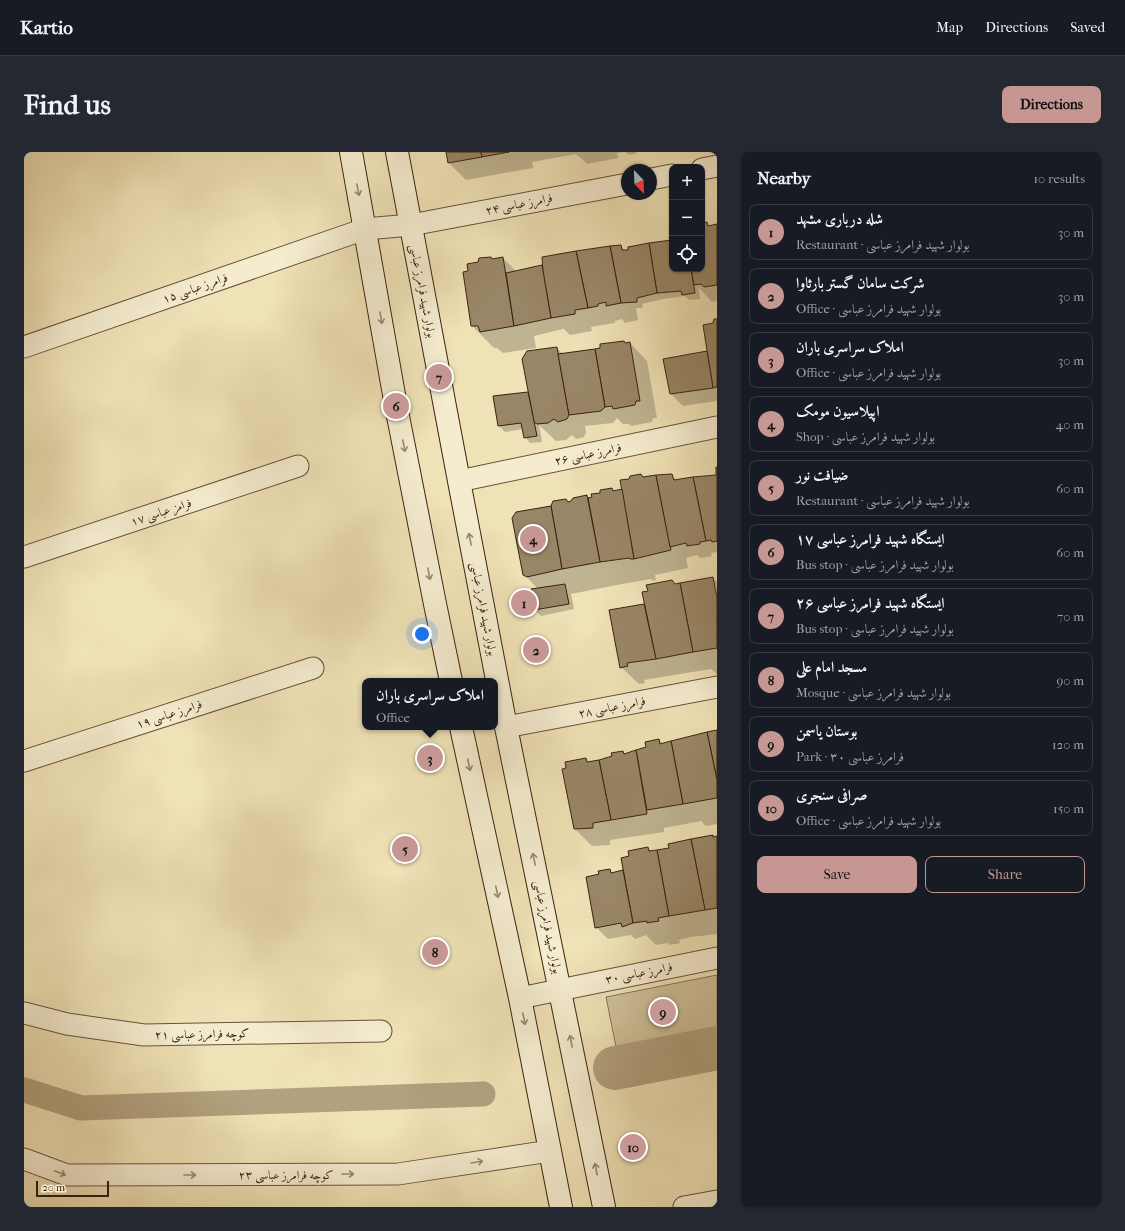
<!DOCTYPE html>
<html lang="en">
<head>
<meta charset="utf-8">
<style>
	:root { --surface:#171b24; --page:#242831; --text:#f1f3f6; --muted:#9ea1a6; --line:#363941; --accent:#c59692 }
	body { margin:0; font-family:"IM FELL French Canon",Amiri,serif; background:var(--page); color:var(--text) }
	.controls { position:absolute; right:12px; top:12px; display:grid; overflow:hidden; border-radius:8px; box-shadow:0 1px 3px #0004 }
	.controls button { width:36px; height:36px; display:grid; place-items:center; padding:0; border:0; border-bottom:1px solid var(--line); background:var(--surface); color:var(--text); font:20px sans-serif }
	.compass { position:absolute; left:597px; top:12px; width:36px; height:36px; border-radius:50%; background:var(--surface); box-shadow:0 1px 3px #0004; rotate:157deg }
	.scale { position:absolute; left:12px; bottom:10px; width:73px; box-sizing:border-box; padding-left:4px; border:2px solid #3b2210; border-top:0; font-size:11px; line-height:14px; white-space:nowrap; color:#3b2210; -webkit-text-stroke:3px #f5ecd0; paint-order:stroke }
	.you { position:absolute; left:398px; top:482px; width:14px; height:14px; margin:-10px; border:3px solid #fff; border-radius:50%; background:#1a73e8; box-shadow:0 0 0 6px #1a73e833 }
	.badge { display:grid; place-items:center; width:26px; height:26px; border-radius:50%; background:var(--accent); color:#111; font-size:13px; font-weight:700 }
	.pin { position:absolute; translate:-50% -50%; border:2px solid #fff; box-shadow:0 1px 4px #0006 }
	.popup { position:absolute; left:338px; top:526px; width:136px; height:52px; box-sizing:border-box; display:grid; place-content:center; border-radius:8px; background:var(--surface); filter:drop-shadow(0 1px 3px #0005); font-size:13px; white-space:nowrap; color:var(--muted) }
	.popup b { font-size:15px; color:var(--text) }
	.popup::after { content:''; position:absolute; left:50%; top:100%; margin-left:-8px; border:8px solid transparent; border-top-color:var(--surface) }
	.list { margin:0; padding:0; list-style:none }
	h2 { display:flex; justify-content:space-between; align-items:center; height:52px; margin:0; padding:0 16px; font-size:17px }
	h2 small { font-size:13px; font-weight:400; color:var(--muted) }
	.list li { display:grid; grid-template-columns:26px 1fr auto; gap:12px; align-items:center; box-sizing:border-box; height:56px; margin:0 8px 8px; padding:0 8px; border:1px solid var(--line); border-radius:8px }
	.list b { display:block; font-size:15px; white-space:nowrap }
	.list p { margin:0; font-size:13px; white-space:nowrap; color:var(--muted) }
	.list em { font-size:13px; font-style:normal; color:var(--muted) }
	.actions { display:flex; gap:8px; padding:12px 16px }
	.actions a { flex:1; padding:9px 0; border:1px solid var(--accent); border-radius:8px; text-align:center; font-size:14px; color:var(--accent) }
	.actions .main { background:var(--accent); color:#111 }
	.icon { flex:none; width:22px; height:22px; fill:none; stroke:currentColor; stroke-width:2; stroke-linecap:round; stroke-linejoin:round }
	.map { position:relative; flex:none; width:693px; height:1055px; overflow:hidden; border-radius:8px }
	header { display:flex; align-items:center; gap:24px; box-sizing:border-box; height:56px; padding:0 20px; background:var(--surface); border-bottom:1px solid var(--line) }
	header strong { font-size:19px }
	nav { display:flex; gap:22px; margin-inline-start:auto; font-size:14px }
	.intro { display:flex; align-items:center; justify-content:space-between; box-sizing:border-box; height:96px; padding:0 24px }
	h1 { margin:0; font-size:28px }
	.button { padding:10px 18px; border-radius:8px; background:var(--accent); color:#111; font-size:14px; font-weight:700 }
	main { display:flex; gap:24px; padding:0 24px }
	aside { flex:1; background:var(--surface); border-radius:8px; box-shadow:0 1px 3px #0004 }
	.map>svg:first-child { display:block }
</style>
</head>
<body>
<header>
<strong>Kartio</strong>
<nav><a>Map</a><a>Directions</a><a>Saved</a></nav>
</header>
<div class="intro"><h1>Find us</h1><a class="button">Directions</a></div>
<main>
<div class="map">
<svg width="693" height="1055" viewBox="0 0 693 1055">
	<rect width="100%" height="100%" fill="#efe2b6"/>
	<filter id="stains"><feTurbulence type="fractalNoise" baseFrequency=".005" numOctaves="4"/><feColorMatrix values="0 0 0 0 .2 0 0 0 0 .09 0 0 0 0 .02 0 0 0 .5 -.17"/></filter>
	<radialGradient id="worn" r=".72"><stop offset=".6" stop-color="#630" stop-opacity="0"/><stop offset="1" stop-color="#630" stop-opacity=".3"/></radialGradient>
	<!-- green -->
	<polygon fill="#d0c19a" stroke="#867255" points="693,823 693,875 592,895 582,845"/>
	<!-- shadow -->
	<g fill="#0003">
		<polygon points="423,0 613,0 613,1 605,3 601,0 593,1 594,6 563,12 552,2 508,10 509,16 442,28 425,11"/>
		<polygon points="682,71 686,74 693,73 693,149 688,150 675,136 676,147 665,148 661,144 639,147 618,152 619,156 612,156 614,168 601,171 598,167 591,169 591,171 567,175 568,179 546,183 539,176 539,177 510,184 512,196 479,201 473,196 470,196 448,174 445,120 469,108 479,106 493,120 518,114 520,116 597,94 601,99 648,89 648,117 678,117 678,72"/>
		<polygon points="693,168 693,249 659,254 647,242 683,200 685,202 690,172"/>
		<polygon points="606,191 623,209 633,266 629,266 628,270 607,274 605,272 599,272 593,266 589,271 561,274 562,281 560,285 552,287 548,283 542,288 532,289 515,273 518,290 506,291 501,285 499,277 481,280 475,274 504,241 506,243 533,196 539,202"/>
		<polygon points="693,316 693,400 687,401 688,404 676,406 673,403 662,406 664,416 631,423 632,428 629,429 627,427 598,432 547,442 550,457 517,464 511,458 514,437 500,422 544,351 562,344 565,347 588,337 590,339 599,338 619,326 647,323 653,329 693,324"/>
		<polygon points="689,426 693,430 693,522 687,517 620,528 621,531 615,532 597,515 586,459 621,452 652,433"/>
		<polygon points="693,579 693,672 682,674 677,669 640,676 640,680 586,688 586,693 568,694 551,677 561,607 565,611 576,609 599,600 602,603 612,598 623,596 635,588 639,592"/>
		<polygon points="688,684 690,686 693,685 693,782 667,785 655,788 656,791 646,793 644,791 632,793 622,783 611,787 607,783 584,787 572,775 576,722 586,718 588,721 598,719 601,722 606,704 624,696 628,700 646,697"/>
	</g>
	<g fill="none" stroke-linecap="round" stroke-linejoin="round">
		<!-- canal -->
		<polyline stroke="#b2a17e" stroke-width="25" points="0,938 57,956 459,942"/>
		<!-- river -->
		<polyline stroke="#b2a17e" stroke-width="44" points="591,916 693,896"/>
	</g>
	<!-- building -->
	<g fill="#998666" stroke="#3b2210">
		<polygon points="422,0 457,0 458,5 424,11"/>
		<polygon points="457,0 485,0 458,5"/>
		<polygon points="683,70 684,74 693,72 693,133 680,135 677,132 670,133 667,117 678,117 678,71"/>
		<polygon points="648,88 648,117 667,117 671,141 658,143 657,139 633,141 625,91"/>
		<polygon points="625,91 633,141 613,146 613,150 597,151 586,94 597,93 598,98 604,98 604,95"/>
		<polygon points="586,94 597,151 582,154 582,150 574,152 574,154 564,156 552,99"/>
		<polygon points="552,99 564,156 551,158 551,162 527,166 519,120 518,105"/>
		<polygon points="467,105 468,107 479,105 490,174 456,180 454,174 447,174 439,120 444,119 443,112 454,110 455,106"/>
		<polygon points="518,113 527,166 490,174 482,121"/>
		<polygon points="690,167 693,167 693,235 689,236 679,173 689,171"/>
		<polygon points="600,189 601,191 606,190 616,249 612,249 611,253 589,257 588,254 581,255 571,197 576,196 576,192"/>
		<polygon points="533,195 545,263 543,267 534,270 530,267 524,271 513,272 510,270 498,207 503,199"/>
		<polygon points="571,197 581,255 577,259 545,263 534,202"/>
		<polygon points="683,199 689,236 646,242 639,207"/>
		<polygon points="504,240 513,284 500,286 497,271 474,274 469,244"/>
		<polygon points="692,315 693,315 693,389 688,390 687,388 682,389 669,325 692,323"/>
		<polygon points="617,322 619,325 632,323 647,398 610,407 596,328 605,327 606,324"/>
		<polygon points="648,322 650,328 669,325 682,389 676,390 676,392 663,394 662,391 646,395 632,323"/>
		<polygon points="588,336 589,339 598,337 610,407 606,407 605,406 576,410 564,346 568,345 567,342 576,341 576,338"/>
		<polygon points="563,343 576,410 538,417 527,354 529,349 542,347 544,350 547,349 549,346"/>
		<polygon points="527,354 538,417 503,425 499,423 488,366 492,360"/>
		<polygon points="689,425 693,446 693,496 669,500 656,431"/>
		<polygon points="648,428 651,432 656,431 669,500 632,507 618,440 624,439 622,433"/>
		<polygon points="541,432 545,452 510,458 507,437"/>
		<polygon points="620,452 632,507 603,511 604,514 596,516 585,458"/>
		<polygon points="693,578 693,628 683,580"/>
		<polygon points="683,580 693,628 693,646 659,652 647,589"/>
		<polygon points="635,587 636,592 647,589 659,652 623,658 612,598 622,595 621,590"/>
		<polygon points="612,598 623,662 587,668 575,608 588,604 587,601 599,599 600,602"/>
		<polygon points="562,606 563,610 575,608 587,668 569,671 569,676 550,677 538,617 542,616 541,610"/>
		<polygon points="689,683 689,685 693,684 693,756 681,758 667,687"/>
		<polygon points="667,687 681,758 645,764 633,698 645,696 644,692"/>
		<polygon points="624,695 625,699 633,698 645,764 634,766 635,769 623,771 623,769 609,771 597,706 605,704 604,699"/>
		<polygon points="586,717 587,721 599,718 609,771 598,775 597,771 571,776 562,725 575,722 574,719"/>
	</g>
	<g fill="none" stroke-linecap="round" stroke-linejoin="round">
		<!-- minor casing -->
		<g stroke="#68523a" stroke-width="23">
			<g id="minor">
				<polyline points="678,17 693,14"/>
				<polyline points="627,27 648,23"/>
				<polyline points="0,195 341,77 387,73 603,32"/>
				<polyline points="435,329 693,275"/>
				<polyline points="0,405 274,314"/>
				<polyline points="482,575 693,535"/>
				<polyline points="0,609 289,516"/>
				<polyline points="496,846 693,806"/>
				<polyline points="0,861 43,872 120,883 357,879"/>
				<polyline points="0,1007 43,1023 374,1022 526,999"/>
				<polyline points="660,1055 693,1049"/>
			</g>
		</g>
		<!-- secondary casing -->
		<g stroke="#3b2210" stroke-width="24">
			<g id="secondary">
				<polyline points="327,0 372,254 411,452 427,529"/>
				<polyline points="373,0 435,329 482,575 580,1055"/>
				<polyline points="437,575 496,846 537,1055"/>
			</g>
		</g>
		<!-- minor -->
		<use href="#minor" stroke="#f5ecd0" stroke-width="21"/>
		<!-- secondary -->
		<use href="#secondary" stroke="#f5ecd0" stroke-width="22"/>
	</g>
	<!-- one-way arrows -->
	<defs><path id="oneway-shaft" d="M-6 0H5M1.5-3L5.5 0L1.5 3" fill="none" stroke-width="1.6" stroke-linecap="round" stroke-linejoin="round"/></defs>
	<g stroke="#988770">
		<use href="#oneway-shaft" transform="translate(334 38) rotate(79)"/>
		<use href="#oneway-shaft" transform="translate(357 166) rotate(80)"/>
		<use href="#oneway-shaft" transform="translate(380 294) rotate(79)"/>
		<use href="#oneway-shaft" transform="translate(446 387) rotate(-101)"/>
		<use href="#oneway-shaft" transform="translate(405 422) rotate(79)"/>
		<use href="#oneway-shaft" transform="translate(445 613) rotate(78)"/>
		<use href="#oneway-shaft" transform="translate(510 707) rotate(-102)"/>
		<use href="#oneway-shaft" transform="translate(473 740) rotate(78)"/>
		<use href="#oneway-shaft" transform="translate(500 867) rotate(79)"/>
		<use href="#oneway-shaft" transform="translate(547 889) rotate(-101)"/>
		<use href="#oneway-shaft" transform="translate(453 1010) rotate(-9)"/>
		<use href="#oneway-shaft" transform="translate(572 1017) rotate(-101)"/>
		<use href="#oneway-shaft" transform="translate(36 1021) rotate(21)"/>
		<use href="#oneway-shaft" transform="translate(324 1022)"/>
		<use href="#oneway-shaft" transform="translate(166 1023)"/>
	</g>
	<g text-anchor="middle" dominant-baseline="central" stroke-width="3.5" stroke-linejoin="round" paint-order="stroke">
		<!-- street labels -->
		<g font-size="12" fill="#3b2210" stroke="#f5ecd0">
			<text transform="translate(495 52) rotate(-11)">فرامرز عباسی ۲۴</text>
			<text transform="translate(171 136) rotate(-19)">فرامرز عباسی ۱۵</text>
			<text transform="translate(399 139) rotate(79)">بولوار شهید فرامرز عباسی</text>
			<text transform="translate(564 302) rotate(-12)">فرامرز عباسی ۲۶</text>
			<text transform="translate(137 360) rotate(-18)">فرامز عباسی ۱۷</text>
			<text transform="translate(460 457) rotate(79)">بولوار شهید فرامرز عباسی</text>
			<text transform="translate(588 555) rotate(-11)">فرامرز عباسی ۲۸</text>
			<text transform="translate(145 562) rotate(-18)">فرامرز عباسی ۱۹</text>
			<text transform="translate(524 775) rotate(78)">بولوار شهید فرامرز عباسی</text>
			<text transform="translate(615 821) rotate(-11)">فرامرز عباسی ۳۰</text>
			<text transform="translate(178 882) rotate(-1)">کوچه فرامرز عباسی ۲۱</text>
			<text x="262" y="1023">کوچه فرامرز عباسی ۲۳</text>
		</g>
	</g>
	<rect width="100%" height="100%" filter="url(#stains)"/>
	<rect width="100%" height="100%" fill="url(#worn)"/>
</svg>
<div class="controls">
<button>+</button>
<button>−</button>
<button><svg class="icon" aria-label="locate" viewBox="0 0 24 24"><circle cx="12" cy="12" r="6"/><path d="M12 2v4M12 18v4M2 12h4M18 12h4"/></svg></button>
</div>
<svg class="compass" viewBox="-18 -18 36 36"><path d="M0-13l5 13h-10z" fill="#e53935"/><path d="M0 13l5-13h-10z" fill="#9ea1a6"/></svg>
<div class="scale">20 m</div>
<div class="you"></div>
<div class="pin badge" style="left:500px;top:451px">1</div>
<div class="pin badge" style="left:512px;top:498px">2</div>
<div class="pin badge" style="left:406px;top:606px">3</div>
<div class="popup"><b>املاک سراسری باران</b>Office</div>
<div class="pin badge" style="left:509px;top:387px">4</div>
<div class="pin badge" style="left:381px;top:697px">5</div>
<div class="pin badge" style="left:372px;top:254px">6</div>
<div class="pin badge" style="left:415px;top:225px">7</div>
<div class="pin badge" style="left:411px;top:800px">8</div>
<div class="pin badge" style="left:639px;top:860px">9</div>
<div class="pin badge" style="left:609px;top:995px">10</div>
</div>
<aside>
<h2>Nearby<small>10 results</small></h2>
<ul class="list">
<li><span class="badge">1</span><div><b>شله درباری مشهد</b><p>Restaurant · بولوار شهید فرامرز عباسی</p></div><em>30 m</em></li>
<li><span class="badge">2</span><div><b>شرکت سامان گستر بارثاوا</b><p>Office · بولوار شهید فرامرز عباسی</p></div><em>30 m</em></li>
<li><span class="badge">3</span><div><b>املاک سراسری باران</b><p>Office · بولوار شهید فرامرز عباسی</p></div><em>30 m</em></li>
<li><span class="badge">4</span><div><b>اپیلاسیون مومک</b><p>Shop · بولوار شهید فرامرز عباسی</p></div><em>40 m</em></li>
<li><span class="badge">5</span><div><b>ضیافت نور</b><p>Restaurant · بولوار شهید فرامرز عباسی</p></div><em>60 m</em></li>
<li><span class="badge">6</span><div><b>ایستگاه شهید فرامرز عباسی ۱۷</b><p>Bus stop · بولوار شهید فرامرز عباسی</p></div><em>60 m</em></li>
<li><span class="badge">7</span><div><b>ایستگاه شهید فرامرز عباسی ۲۶</b><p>Bus stop · بولوار شهید فرامرز عباسی</p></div><em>70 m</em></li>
<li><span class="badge">8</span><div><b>مسجد امام علی</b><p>Mosque · بولوار شهید فرامرز عباسی</p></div><em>90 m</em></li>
<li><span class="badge">9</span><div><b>بوستان یاسمن</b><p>Park · فرامرز عباسی ۳۰</p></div><em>120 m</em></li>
<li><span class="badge">10</span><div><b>صرافی سنجری</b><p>Office · بولوار شهید فرامرز عباسی</p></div><em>150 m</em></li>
</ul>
<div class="actions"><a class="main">Save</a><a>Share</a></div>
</aside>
</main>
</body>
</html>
